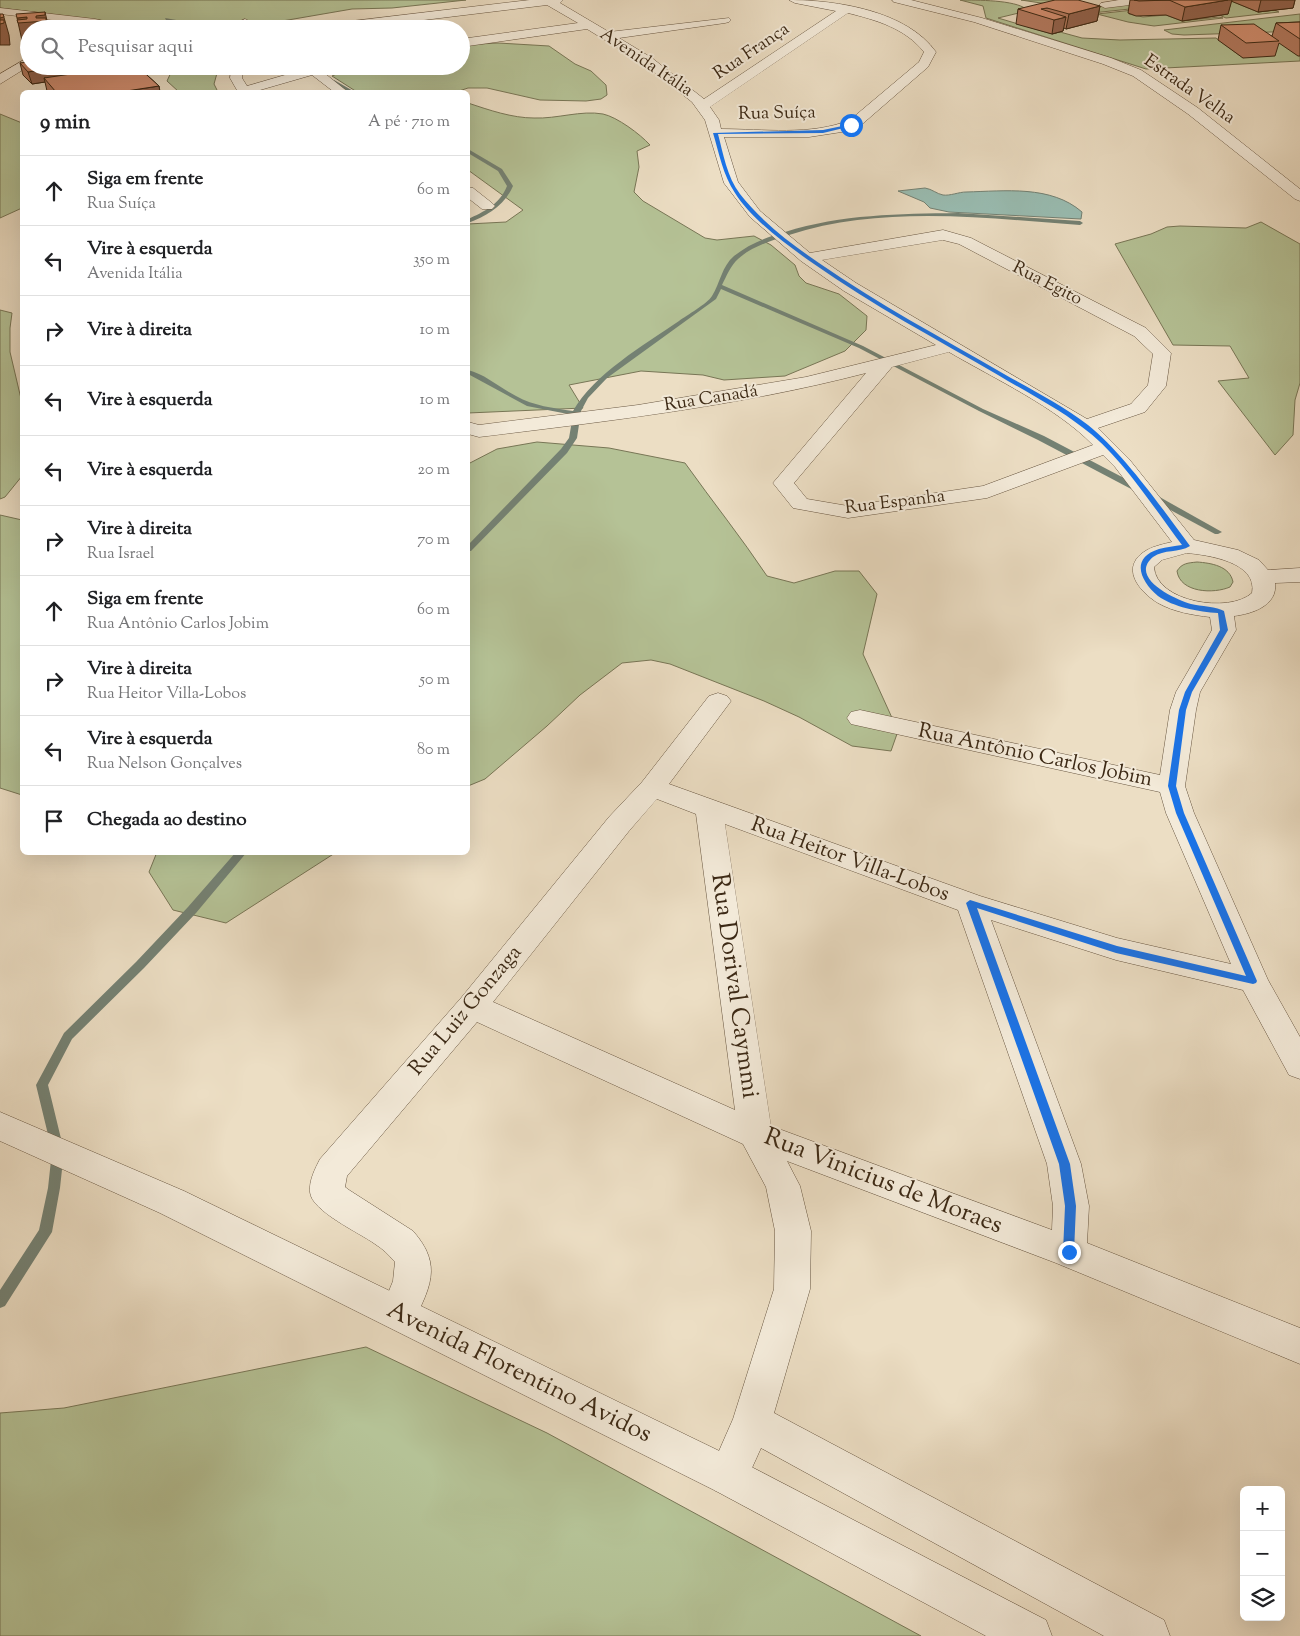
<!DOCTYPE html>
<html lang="pt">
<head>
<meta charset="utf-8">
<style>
	:root { --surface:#fff; --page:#f2f2f2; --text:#202124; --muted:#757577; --line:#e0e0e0 }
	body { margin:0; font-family:"Sorts Mill Goudy",serif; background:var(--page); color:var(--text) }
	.controls { position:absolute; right:15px; bottom:15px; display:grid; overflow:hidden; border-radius:8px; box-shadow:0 5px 20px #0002 }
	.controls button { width:45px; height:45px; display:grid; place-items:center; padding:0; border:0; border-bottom:1px solid var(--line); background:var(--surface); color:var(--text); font:25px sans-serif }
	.stop { position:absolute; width:15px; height:15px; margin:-11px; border:4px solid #1a73e8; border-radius:50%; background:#fff }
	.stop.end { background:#1a73e8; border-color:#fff; box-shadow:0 1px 5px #0008 }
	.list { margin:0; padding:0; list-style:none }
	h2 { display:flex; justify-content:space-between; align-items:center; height:65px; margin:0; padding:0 20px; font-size:21px }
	h2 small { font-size:16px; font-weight:400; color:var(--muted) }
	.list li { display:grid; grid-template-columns:32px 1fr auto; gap:15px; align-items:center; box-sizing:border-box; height:70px; padding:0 20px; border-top:1px solid var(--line) }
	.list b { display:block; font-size:19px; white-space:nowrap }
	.list p { margin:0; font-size:16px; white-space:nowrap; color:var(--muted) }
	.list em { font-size:16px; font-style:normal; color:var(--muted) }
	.icon { flex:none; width:28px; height:28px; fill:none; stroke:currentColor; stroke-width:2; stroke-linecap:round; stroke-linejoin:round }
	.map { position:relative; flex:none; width:1300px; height:1636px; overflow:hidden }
	.search { position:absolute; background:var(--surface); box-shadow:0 5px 20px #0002; left:20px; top:20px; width:450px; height:55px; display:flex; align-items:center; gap:12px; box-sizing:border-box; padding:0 18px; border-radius:28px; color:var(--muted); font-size:19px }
	.panel { position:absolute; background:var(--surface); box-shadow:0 5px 20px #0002; left:20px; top:90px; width:450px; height:765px; border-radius:8px }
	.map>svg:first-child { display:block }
</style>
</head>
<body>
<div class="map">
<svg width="1300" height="1636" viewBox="0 0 1300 1636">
	<rect width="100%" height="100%" fill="#ecdec4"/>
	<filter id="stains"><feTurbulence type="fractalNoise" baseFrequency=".004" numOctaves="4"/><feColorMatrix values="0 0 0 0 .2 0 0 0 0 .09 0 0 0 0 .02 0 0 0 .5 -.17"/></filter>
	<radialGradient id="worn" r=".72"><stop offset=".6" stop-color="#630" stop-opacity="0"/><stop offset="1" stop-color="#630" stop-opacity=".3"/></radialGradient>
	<!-- green -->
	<g fill="#b5c296" stroke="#787656">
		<polygon points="0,0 466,0 392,8 352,9 259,25 229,22 228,29 120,29 115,22 0,8"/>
		<path d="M960,0C977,0 1015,0 1026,9L1023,12L998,18L1052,34L1060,32L1082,38L1120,40L1216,38L1243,58L1273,38L1300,56V61L1146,69L986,18L983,6Z"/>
		<polygon points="1021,0 1074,0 1095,7 1156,0 1229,0 1258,12 1274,10 1279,12 1226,18 1219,15 1158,6 1092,13 1074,8"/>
		<polygon points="1133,10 1129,14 1143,17 1166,15 1182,21 1219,17 1223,18 1154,26 1128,22 1097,14"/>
		<polygon points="1300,14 1300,31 1184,35 1172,34 1164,30"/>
		<polygon points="498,43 549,46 575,64 591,71 606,85 607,95 601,99 586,101 540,100 487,88 468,88 456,92 357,92 332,76 356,66 461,66 461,45"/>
		<polygon points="174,66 219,66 214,84 218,92 179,92 167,81"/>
		<path d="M468,103C489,110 512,118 534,118C557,119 581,110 603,114C617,117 640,134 650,145L637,151L639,167L634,192L643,201L705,238L717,240L754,236L771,245L795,265L799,276L806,283L839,294L867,316L866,330L845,351L785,376L724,380L703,375L641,371L569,385L583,408L468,413V224L506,222L523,210L468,170Z"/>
		<polygon points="0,114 22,123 22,208 0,218"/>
		<polygon points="1261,222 1300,244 1300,383 1295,400 1293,435 1275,455 1218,381 1249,378 1230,346 1173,345 1115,244 1151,234 1167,227 1180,226 1246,228"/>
		<polygon points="0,310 12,313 10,328 10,352 22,403 22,476 5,497 0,499"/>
		<path d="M537,442L609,448L685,463C712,501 741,537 767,576L794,583L835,571H859L877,594L863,654L898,731L891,751L852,746L799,717L764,701L670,664L651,660L622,663L580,695L547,726L485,779L468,786V464L497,449Z"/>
		<polygon points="0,515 22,520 22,795 0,788"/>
		<path d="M1197,562C1211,563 1230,566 1233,582L1230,587C1214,594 1180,593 1177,571C1182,563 1188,563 1197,562Z"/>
		<polygon points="157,852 335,852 335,853 226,923 173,910 149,872"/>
		<polygon points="366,1347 547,1433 921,1636 0,1636 0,1413 64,1408"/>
	</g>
	<!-- water -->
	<path fill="#99bcb1" stroke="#748173" d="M925,188C932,189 937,194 943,195C950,196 959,192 966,192C1005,191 1051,185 1082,212L1081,219L949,212L930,208L924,202L898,191Z"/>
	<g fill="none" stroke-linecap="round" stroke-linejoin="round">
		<!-- stream -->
		<g fill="#748173" fill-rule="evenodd">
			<polygon points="165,18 222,28 224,29 213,29 166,20"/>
			<polygon points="330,80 334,80 355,92 350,92 330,82"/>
			<path d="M468,149L502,169L513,186C505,205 487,216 468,223V219C484,212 500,204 507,186L498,171L468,153Z"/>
			<path d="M958,213L1080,221L1083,223L1080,225C984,218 882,205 789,235C772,240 751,247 738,259C731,265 726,277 722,285L863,346L983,409L1044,436L1141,487V491H1135L1038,440L979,411L859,348L721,289L716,299L607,378L588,398L581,411L577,438L567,453L471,551H468V545L561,449L569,438L573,415L527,406L468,374V370C485,374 500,388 516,396C534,406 553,408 573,411C594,374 644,345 679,321C687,315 707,304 712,296C720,283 722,266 734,256C749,244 767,237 785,232C842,214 899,214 958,213Z"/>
			<polygon points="1150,495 1156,495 1222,532 1218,534 1215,534 1150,499"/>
			<polygon points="236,852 247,852 196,913 144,968 72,1039 48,1085 64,1151 60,1188 52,1232 5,1306 0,1308 0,1290 39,1230 48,1188 52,1151 36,1085 64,1033 136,962 188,907"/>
		</g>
		<!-- minor casing -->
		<g stroke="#685641" stroke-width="1">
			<g id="minor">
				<path d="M530,0H563L560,3L609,32L729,18L731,20L729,22L725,23L619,38L652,58L704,99L836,11L795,3L789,0C837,0 907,11 936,52L928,67L860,126L848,131L809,137H724L738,182L760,211L810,253L943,230L971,238L1146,328L1171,353L1166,386L1145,412L1098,428L1129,459L1194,540L1238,550L1259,560L1268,570L1300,568V582L1275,583C1278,606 1251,614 1234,616L1236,630L1200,692L1196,710L1185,786L1194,813L1268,980L1300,1037V1079L1289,1075L1243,990L1116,960L991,920L1081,1164L1089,1206L1087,1243L1300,1328V1364L1056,1263L787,1161L800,1186L811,1231L810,1289L774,1413L1164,1620L1170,1636H1104L761,1448L742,1490L728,1496L714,1490L708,1476L733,1419L774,1289L775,1231L766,1187L743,1144L477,1022L347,1176L345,1187L349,1190L413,1231C444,1266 429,1289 412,1325L399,1330L386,1325L380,1313L393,1281L395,1262C389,1255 383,1249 375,1244C360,1233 311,1211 310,1192C309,1180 315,1169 320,1159L461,998L609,817L642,782L709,696L718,693L727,696L731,701L669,784L980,896L1117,938L1231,964L1166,813L1160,792L860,726L851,724L847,718L851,712L860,710L1160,775L1170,710L1176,692L1212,630L1210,617C1193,615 1174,612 1158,603C1138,591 1119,566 1147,550C1154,546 1164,544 1172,542L1115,467L1103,455L987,498L848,518L793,508L773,483L866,373C739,406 609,421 479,437L468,434V422L479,425L638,405L806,377L936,345L844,291L801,261L750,217L724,183L705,120L692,102L644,64L587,29L461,47V39L578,23L547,5L350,29H313L319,25ZM848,13C876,20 905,28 924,52L919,62L850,120C811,136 763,129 721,129L719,120L710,107ZM943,240L959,244L1134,336L1153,354L1148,385L1131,404L1087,419L856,283L822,260ZM949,352C995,379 1056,407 1093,445L983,486L848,506L807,499L794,483L892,367ZM1187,553C1208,555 1258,562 1252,593C1229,614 1156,602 1154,567L1162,560ZM657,799L696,814L735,1110L493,1002L629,831ZM725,824L958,910L1047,1164L1053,1206L1052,1230L771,1126Z"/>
				<polygon points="892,0 911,0 982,18 1111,58 1141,70 1198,108 1300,189 1300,201 1295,199 1188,114 1133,76 1103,64 974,22 894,2"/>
				<polygon points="1119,0 1152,0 1146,3 1105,8 1099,5 1101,3"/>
				<polygon points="0,8 95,19 108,22 115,29 102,29 95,25 0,14"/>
				<polygon points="245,19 251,22 250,29 238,29 239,22"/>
				<polygon points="29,57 29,66 0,84 0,74"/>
				<polygon points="232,66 244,66 242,78 247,86 316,66 336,66 334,69 323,72 348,92 334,92 312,75 253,92 238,92 230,78"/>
				<polygon points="468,187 473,188 492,203 495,206 492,209 482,209 468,198"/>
			</g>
		</g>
		<!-- tertiary casing -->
		<g stroke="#685641" stroke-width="1">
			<polygon id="tertiary" points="0,1112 184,1191 742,1462 1046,1620 1052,1636 986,1636 714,1490 160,1213 0,1141"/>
		</g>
		<!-- minor -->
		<use href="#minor" fill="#f3ead9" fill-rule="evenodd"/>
		<!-- tertiary -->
		<use href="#tertiary" fill="#f3ead9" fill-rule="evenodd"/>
	</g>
	<!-- wall -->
	<g fill="#b57b61" stroke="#3c2915">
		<polygon points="1130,0 1295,0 1293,8 1258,12 1231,1 1228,14 1182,21 1166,15 1136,16 1128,13"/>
		<polygon points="1100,6 1097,21 1066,29 1064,28 1063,31 1052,34 1016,24 1018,9"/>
		<polygon points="1300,22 1300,56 1298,56 1279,43 1275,56 1243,58 1218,40 1221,25 1272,36 1276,23"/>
		<polygon points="20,63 137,66 159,86 160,92 49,92 47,91 45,82 32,84 23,75"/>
	</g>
	<!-- shaded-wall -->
	<g fill="#94644f" stroke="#3c2915">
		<polygon points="1228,0 1232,0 1228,14 1182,21 1185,7"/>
		<polygon points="1261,0 1295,0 1293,8 1258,12"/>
		<polygon points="1100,6 1097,21 1066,29 1069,14"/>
		<polygon points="45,12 49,29 29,29 29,44 23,45 17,18 36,16"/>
		<polygon points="3,14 9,35 10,45 0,45 0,18"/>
		<polygon points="1066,17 1063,31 1052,34 1054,20"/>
		<polygon points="66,66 69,78 44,78 45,82 32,84 28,72"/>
		<polygon points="159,86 160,92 120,92"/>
	</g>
	<!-- building -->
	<g fill="#d38f71" stroke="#3c2915">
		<polygon points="1055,0 1078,0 1100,6 1069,14 1047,8 1041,9 1066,17 1054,20 1018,9"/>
		<polygon points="1134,0 1228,0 1185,7 1169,0 1139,1"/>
		<polygon points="45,12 45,15 36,16 36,18 46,18 46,21 18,23 17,20 27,19 27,17 17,18 16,14"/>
		<polygon points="0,14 3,14 4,17 0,18"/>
		<polygon points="0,20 4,20 4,23 0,24"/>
		<polygon points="1300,22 1300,39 1276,23"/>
		<polygon points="1254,24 1279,41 1246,43 1221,25"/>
		<polygon points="29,62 29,66 137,66 159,86 120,92 77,92 75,91 64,92 56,92 44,78 71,74 66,66 28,72 20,63"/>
	</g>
	<!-- route -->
	<path fill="#1a73e8" d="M852,124V126L823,133L718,134C723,153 727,177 740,194C761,221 791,244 819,263C878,304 942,338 1004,374C1032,390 1062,405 1088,425C1124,454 1162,508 1190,546C1179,553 1164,549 1153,557C1128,578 1176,600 1191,604C1200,606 1218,607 1224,611L1228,630L1192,692L1186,710L1176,786L1184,813L1257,981L1256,983L1253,984L1116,953L977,908L1070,1164L1076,1206L1074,1252L1069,1257L1063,1252L1065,1206L1059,1164L966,903L970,900L1117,946L1246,976L1176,813L1168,786L1179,710L1185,692L1220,630L1218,613C1199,612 1173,607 1158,596C1140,581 1130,558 1159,549C1166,547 1175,546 1182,545C1153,507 1121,455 1082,427C1056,407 1026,392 998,375C936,339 872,305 814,264C788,246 752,220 735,193C723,175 719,153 713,133L823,130Z"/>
	<g text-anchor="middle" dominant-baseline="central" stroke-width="4" stroke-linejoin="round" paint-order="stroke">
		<!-- far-street labels -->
		<g font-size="18" fill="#3c2915" stroke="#f3ead9">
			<text transform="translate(752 52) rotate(-34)">Rua França</text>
			<text transform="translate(646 63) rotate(34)">Avenida Itália</text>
			<text transform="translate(1189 90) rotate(35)">Estrada Velha</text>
			<text transform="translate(777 114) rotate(-1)">Rua Suíça</text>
			<text transform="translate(1047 284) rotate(27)">Rua Egito</text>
			<text transform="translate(711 399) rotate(-9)">Rua Canadá</text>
			<text transform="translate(895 503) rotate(-7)">Rua Espanha</text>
		</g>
		<!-- street labels -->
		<g font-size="21" fill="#3c2915" stroke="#f3ead9">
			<text transform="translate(1035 756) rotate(12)">Rua Antônio Carlos Jobim</text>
			<text transform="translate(850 860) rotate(20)">Rua Heitor Villa-Lobos</text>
			<text transform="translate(466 1011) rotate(-50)">Rua Luiz Gonzaga</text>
		</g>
		<!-- near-street labels -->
		<g font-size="25" fill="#3c2915" stroke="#f3ead9">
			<text transform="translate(734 986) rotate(82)">Rua Dorival Caymmi</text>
			<text transform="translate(883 1182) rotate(21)">Rua Vinicius de Moraes</text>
			<text transform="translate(519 1373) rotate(26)">Avenida Florentino Avidos</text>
		</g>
	</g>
	<rect width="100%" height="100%" filter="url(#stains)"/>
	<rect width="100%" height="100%" fill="url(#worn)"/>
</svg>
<div class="controls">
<button>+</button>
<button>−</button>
<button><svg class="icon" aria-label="layers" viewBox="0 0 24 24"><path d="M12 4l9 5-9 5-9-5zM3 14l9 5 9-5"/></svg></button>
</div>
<div class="stop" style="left:851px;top:125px"></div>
<div class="stop end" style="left:1069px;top:1252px"></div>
<div class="search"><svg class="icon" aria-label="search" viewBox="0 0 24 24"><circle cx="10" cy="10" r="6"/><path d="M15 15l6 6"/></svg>Pesquisar aqui</div>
<section class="panel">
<h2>9 min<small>A pé · 710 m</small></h2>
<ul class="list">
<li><svg class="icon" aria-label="ahead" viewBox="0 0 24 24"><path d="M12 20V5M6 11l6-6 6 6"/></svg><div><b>Siga em frente</b><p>Rua Suíça</p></div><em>60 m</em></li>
<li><svg class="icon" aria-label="left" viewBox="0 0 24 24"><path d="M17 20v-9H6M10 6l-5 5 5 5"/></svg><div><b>Vire à esquerda</b><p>Avenida Itália</p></div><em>350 m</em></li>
<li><svg class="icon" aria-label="right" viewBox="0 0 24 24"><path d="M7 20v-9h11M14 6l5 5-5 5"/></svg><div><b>Vire à direita</b></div><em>10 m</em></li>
<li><svg class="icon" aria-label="left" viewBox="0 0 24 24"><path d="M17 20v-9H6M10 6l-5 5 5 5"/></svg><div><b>Vire à esquerda</b></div><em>10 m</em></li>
<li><svg class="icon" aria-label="left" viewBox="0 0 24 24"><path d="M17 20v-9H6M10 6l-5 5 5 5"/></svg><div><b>Vire à esquerda</b></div><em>20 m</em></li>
<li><svg class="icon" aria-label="right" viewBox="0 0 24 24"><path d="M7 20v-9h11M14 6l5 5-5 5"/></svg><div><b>Vire à direita</b><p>Rua Israel</p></div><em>70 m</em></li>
<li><svg class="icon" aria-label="ahead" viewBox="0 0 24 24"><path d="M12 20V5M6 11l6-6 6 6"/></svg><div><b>Siga em frente</b><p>Rua Antônio Carlos Jobim</p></div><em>60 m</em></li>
<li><svg class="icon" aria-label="right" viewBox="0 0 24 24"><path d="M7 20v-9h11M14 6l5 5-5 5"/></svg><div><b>Vire à direita</b><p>Rua Heitor Villa-Lobos</p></div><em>50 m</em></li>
<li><svg class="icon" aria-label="left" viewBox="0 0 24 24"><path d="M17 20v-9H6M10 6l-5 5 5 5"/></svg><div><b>Vire à esquerda</b><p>Rua Nelson Gonçalves</p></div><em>80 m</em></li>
<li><svg class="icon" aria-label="arrive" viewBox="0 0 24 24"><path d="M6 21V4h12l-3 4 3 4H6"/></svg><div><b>Chegada ao destino</b></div></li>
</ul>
</section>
</div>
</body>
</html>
